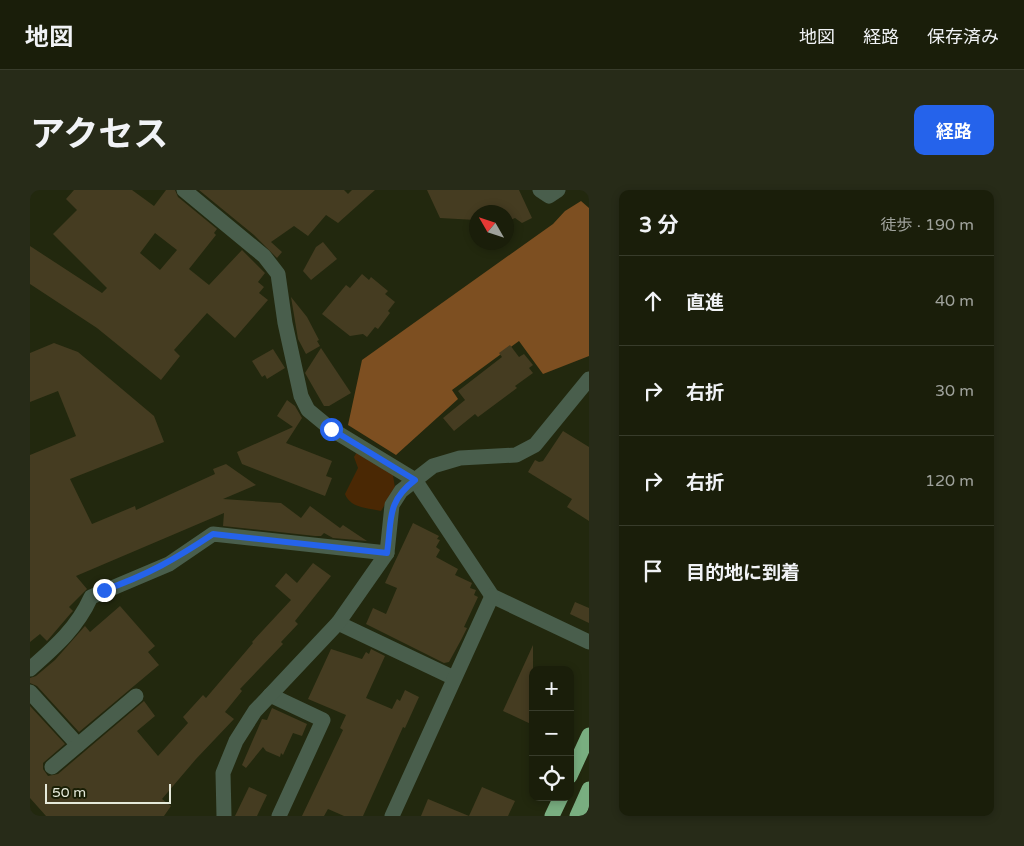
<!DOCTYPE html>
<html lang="ja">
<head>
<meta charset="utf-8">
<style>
	:root { --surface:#1a1e0a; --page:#272b18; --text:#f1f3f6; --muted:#9fa29c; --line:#383c2b; --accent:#2563eb }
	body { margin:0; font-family:"Varela Round","Noto Sans JP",sans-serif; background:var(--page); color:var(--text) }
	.controls { position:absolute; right:15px; bottom:15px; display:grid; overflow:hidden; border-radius:10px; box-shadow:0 2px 8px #0003 }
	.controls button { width:45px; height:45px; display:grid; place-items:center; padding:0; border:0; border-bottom:1px solid var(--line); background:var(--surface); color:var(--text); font:25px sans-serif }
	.compass { position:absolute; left:439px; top:15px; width:45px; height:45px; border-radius:50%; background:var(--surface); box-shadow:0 2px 8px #0003; rotate:309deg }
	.scale { position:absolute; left:15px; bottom:12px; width:126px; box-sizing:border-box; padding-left:5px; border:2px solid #e5e9da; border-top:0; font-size:14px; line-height:18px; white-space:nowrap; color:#e5e9da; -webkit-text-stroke:4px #191e05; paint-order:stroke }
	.stop { position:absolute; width:15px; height:15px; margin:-11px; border:4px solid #2563eb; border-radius:50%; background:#fff }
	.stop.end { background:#2563eb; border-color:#fff; box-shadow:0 1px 5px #0008 }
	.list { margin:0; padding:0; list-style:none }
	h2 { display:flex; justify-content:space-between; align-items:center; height:65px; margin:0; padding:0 20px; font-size:21px }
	h2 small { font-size:16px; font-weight:400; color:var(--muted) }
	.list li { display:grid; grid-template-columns:32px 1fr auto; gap:15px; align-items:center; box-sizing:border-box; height:90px; padding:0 20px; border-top:1px solid var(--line) }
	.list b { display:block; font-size:19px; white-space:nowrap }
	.list em { font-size:16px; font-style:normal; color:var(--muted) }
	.icon { flex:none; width:28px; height:28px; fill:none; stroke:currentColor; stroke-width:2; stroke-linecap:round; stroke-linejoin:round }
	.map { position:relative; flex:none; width:559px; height:626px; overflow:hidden; border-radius:10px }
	header { display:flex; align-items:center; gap:30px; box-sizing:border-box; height:70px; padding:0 25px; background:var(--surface); border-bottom:1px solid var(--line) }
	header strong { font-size:24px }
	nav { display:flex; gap:28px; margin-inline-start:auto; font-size:18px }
	.intro { display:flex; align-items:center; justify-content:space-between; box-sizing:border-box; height:120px; padding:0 30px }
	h1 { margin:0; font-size:35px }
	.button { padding:12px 22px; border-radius:10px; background:var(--accent); color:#fff; font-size:18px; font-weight:700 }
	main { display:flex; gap:30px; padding:0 30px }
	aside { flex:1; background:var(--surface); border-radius:10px; box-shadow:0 2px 8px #0003 }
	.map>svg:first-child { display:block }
</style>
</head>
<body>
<header>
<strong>地図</strong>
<nav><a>地図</a><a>経路</a><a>保存済み</a></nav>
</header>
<div class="intro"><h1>アクセス</h1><a class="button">経路</a></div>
<main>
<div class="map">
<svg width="559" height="626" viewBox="0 0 559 626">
	<rect width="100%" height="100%" fill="#22280e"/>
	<!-- green -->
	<path fill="#4a2804" d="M327,262L363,285L365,298L351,321C338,318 320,318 315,304L328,278L324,267Z"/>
	<!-- forest -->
	<polygon fill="#7d4f21" points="551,11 559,18 559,166 513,184 489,151 422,200 428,209 366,265 318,235 332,170 523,34 535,21"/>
	<!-- building -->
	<g fill="#453c21" fill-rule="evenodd">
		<path d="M44,0H102L124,16L136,0H145L148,7L187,39L184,43L186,45L159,79L179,95L212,60L235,83L228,92L234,97L229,103L238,110L205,148L177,123L144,160L150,166L131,190L67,138L0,94V56L72,103L77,98L23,44L47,20L36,9ZM125,43L147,60L130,80L110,63Z"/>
		<polygon points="169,0 314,0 318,4 322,0 345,0 308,33 296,25 278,46 264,36 241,52 252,62 247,68 224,45"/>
		<polygon points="397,0 489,0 502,28 492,33 485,28 476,32 476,22 446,22 446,30 410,28"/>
		<polygon points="293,52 307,69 281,90 273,81 286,57"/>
		<polygon points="332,84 339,90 341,87 358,101 355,104 365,112 358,121 360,123 348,139 345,137 337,147 333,144 320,146 292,124 316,95 320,98"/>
		<polygon points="261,107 277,127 289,150 287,151 290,156 276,164 268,149"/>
		<polygon points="24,153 48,162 124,226 134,252 40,289 62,334 105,316 106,320 185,284 183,279 196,274 226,295 193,309 251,313 271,328 280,316 310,338 313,335 337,351 303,348 294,343 291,346 285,346 193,336 194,323 46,386 57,399 39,417 43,421 41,423 17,451 10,444 0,452 0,265 46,246 28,201 0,212 0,163"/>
		<polygon points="480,155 489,167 494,164 503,175 499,178 503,183 485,196 487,198 448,227 445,224 424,241 413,228 435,210 428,201 472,167 469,163"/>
		<polygon points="291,158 321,203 299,216 294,216 275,183"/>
		<polygon points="243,159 255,178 237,189 235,185 232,187 222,171"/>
		<polygon points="257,210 265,216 272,228 256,253 302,271 296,286 302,288 295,306 212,274 207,262 263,237 247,226"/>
		<polygon points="533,241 559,257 559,331 537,317 542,309 498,282 505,270 509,272 513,271"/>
		<polygon points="383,333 409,346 407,349 410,350 406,357 410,360 406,367 428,379 425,385 442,393 440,398 446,400 444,405 448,407 434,437 437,438 431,450 419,472 414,473 336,434 343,418 356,424 367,398 355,393"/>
		<polygon points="283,373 301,386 265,431 268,434 251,452 253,454 210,499 212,501 195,522 204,529 166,569 132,609 141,616 134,626 16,626 0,608 0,516 35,554 13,573 13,579 18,586 28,584 114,511 125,526 107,541 128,566 158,533 153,527 173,505 176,508 223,453 222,452 261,410 245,396 256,383 267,393"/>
		<polygon points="545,412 559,418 559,433 540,424"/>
		<polygon points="90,416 125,456 118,462 129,475 49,542 7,496 0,493 0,488 6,486 25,470 55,436 60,442"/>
		<polygon points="503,455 503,535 473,521"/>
		<polygon points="301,459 332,469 336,462 339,464 341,459 355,466 336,508 362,519 367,509 370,511 375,500 389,507 375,538 373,537 333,626 314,626 298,619 294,626 272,626 313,540 310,538 316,525 278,509"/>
		<polygon points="242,518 277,534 272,546 263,543 253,565 251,563 250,567 236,561 233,557 216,578 212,575 232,529 237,530"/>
		<polygon points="219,597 237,605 227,626 205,626"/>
		<polygon points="452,597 485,611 478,626 439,626"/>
		<polygon points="398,609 439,626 391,626"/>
	</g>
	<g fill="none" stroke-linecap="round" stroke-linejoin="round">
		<!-- minor -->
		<g stroke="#495e4c" stroke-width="15">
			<polyline points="154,0 234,66 248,84 255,133 271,206 278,220 301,239 385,290 462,406 559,452"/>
			<polyline points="510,0 519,6 528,0"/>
			<polyline points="308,433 424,488"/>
			<path d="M0,479C25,457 47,438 61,407L139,374L183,344L357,363"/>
			<polyline points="0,502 48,555"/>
			<polyline points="240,505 293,530 249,626"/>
			<polyline points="22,577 106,506"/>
			<polyline points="194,626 193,583 206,551 225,521 308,433 357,363 362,315 371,301 403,276 430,268 486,265 505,255 559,189"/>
			<polyline points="362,626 462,406"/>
		</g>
		<!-- highway -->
		<g stroke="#79ae80" stroke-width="15">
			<polyline points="540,586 559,545"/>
			<polyline points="522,626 531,607"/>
			<polyline points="547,626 559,599"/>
		</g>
	</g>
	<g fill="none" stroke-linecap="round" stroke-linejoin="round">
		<!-- route -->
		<path stroke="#2563eb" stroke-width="6" d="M74,400C116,386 147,368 183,344L357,363C362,330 356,312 385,290L301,239"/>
	</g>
</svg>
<div class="controls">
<button>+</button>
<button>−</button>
<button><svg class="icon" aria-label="locate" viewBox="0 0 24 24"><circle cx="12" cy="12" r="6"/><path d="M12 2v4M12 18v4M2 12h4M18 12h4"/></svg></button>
</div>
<svg class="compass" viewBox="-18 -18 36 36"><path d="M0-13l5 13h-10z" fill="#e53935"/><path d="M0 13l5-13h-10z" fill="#9fa29c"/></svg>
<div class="scale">50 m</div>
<div class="stop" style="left:301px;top:239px"></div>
<div class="stop end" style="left:74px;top:400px"></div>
</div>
<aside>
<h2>3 分<small>徒歩 · 190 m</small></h2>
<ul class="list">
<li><svg class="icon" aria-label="ahead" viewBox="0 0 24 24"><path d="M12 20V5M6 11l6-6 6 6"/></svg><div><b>直進</b></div><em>40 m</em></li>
<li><svg class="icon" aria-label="right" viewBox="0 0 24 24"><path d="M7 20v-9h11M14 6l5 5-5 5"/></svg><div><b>右折</b></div><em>30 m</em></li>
<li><svg class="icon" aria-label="right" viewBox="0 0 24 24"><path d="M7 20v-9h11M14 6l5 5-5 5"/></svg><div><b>右折</b></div><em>120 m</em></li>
<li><svg class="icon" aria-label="arrive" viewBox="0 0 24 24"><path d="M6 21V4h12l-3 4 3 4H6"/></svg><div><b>目的地に到着</b></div></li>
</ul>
</aside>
</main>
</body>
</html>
